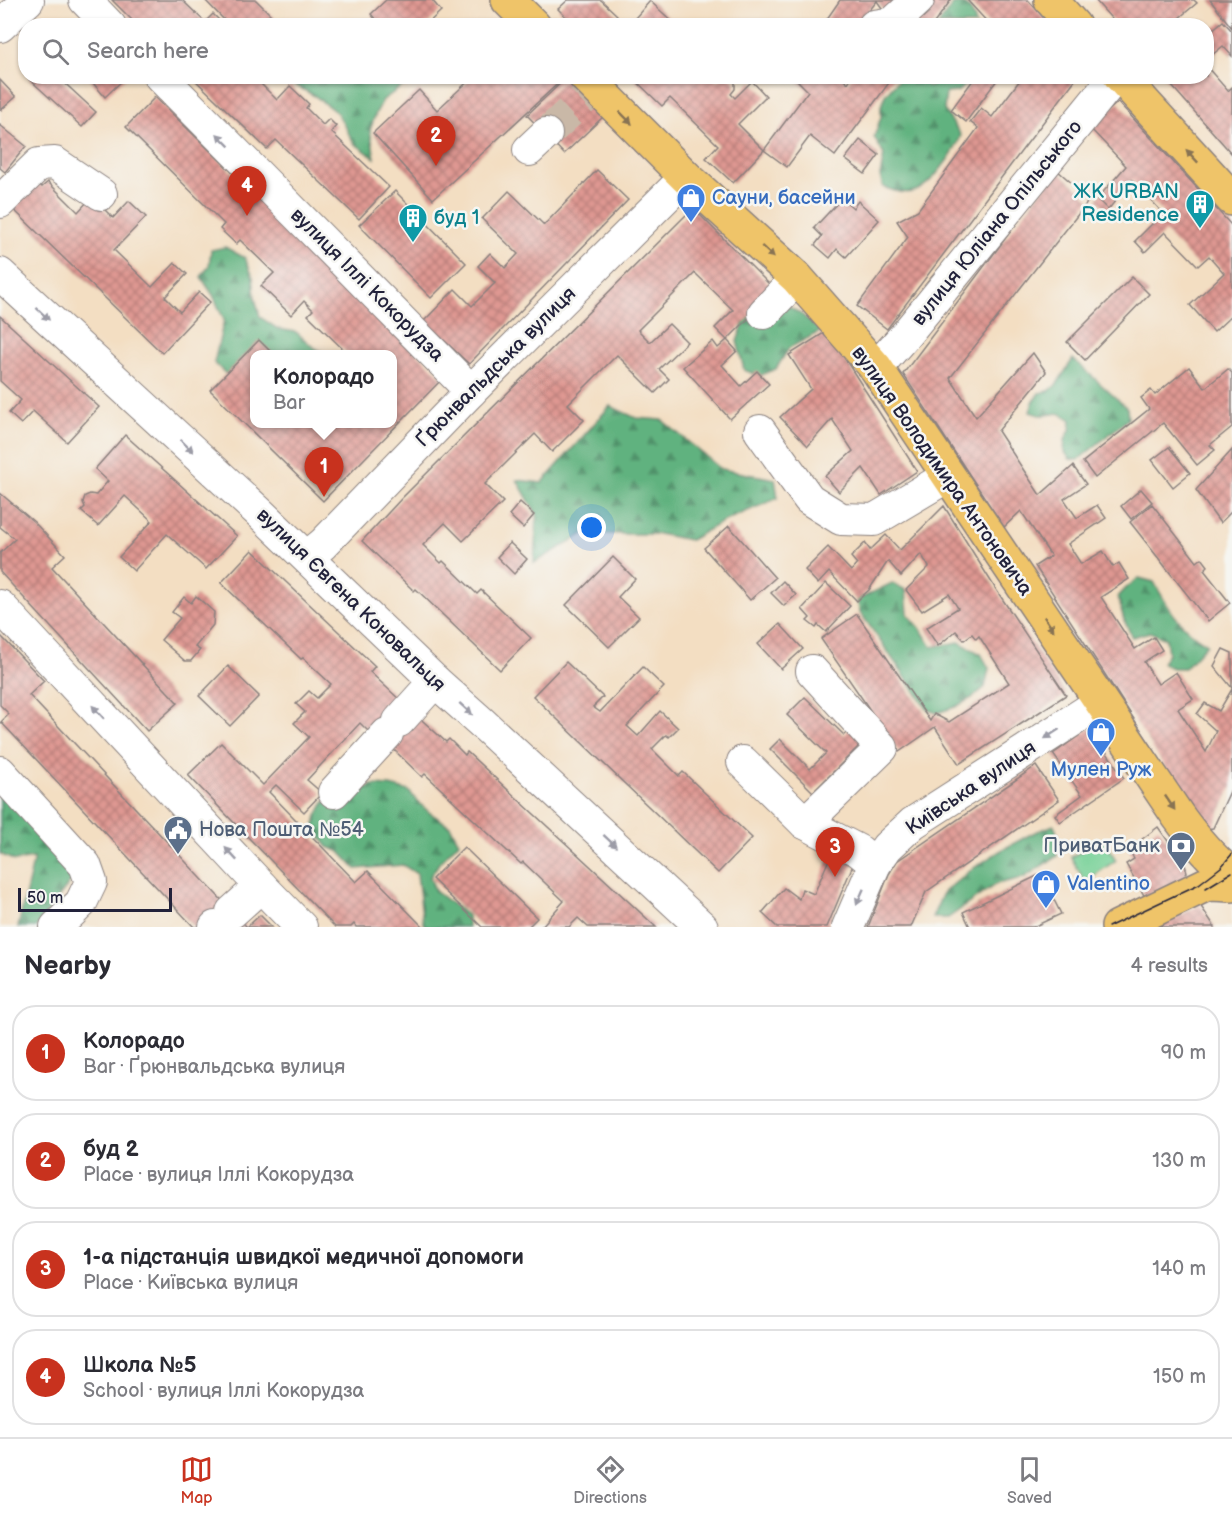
<!DOCTYPE html>
<html lang="en">
<head>
<meta charset="utf-8">
<style>
	:root { --surface:#fff; --page:#f2f2f3; --text:#2b2b33; --muted:#7c7c81; --line:#e1e1e2; --accent:#c8321e }
	body { margin:0; font-family:"Balsamiq Sans",sans-serif; background:var(--page); color:var(--text) }
	.scale { position:absolute; left:18px; bottom:15px; width:154px; box-sizing:border-box; padding-left:6px; border:3px solid #22223b; border-top:0; font-size:16px; line-height:21px; white-space:nowrap; color:#22223b; -webkit-text-stroke:4px #f6f6f2; paint-order:stroke }
	.you { position:absolute; left:592px; top:528px; width:21px; height:21px; margin:-15px; border:4px solid #fff; border-radius:50%; background:#1a73e8; box-shadow:0 0 0 9px #1a73e833 }
	.badge { display:grid; place-items:center; width:39px; height:39px; border-radius:50%; background:var(--accent); color:#fff; font-size:20px; font-weight:700 }
	.pin { position:absolute; translate:-50% -50px; filter:drop-shadow(0 2px 3px #0008) }
	.pin::after { content:''; position:absolute; top:32px; width:21px; height:18px; background:inherit; clip-path:polygon(0 0,100% 0,50% 100%) }
	.popup { position:absolute; left:250px; top:350px; width:147px; height:78px; box-sizing:border-box; display:grid; place-content:center; border-radius:12px; background:var(--surface); filter:drop-shadow(0 2px 4px #0005); font-size:20px; white-space:nowrap; color:var(--muted) }
	.popup b { font-size:22px; color:var(--text) }
	.popup::after { content:''; position:absolute; left:50%; top:100%; margin-left:-12px; border:12px solid transparent; border-top-color:var(--surface) }
	.list { margin:0; padding:0; list-style:none }
	h2 { display:flex; justify-content:space-between; align-items:center; height:78px; margin:0; padding:0 24px; font-size:26px }
	h2 small { font-size:20px; font-weight:400; color:var(--muted) }
	.list li { display:grid; grid-template-columns:39px 1fr auto; gap:18px; align-items:center; box-sizing:border-box; height:96px; margin:0 12px 12px; padding:0 12px; border:2px solid var(--line); border-radius:24px }
	.list b { display:block; font-size:22px; white-space:nowrap }
	.list p { margin:0; font-size:20px; white-space:nowrap; color:var(--muted) }
	.list em { font-size:20px; font-style:normal; color:var(--muted) }
	.icon { flex:none; width:33px; height:33px; fill:none; stroke:currentColor; stroke-width:2; stroke-linecap:round; stroke-linejoin:round }
	.map { position:relative; flex:none; width:1232px; height:927px; overflow:hidden }
	.search { position:absolute; background:var(--surface); box-shadow:0 2px 4px #0004; left:18px; right:18px; top:18px; height:66px; display:flex; align-items:center; gap:15px; box-sizing:border-box; padding:0 21px; border-radius:24px; color:var(--muted); font-size:22px }
	.sheet { height:510px; background:var(--surface) }
	nav { display:flex; justify-content:space-around; align-items:center; box-sizing:border-box; height:84px; border-top:2px solid var(--line); background:var(--surface); font-size:16px; color:var(--muted) }
	nav a { display:grid; justify-items:center; gap:3px }
	nav .on { color:var(--accent) }
	.map>svg:first-child { display:block }
</style>
</head>
<body>
<div class="map">
<svg width="1232" height="927" viewBox="0 0 1232 927">
	<defs>
		<pattern id="forest-firs" width="22" height="20" patternUnits="userSpaceOnUse" patternTransform="scale(1.5)"><rect width="22" height="20" fill="#60b27f"/><path d="M5 1l3.5 6h-7zM16 11l3.5 6h-7z" fill="#4f9069"/></pattern>
		<pattern id="building-cross-hatch" width="8" height="8" patternUnits="userSpaceOnUse" patternTransform="scale(1.5)"><rect width="8" height="8" fill="#df9892"/><path d="M0 0l8 8M0 8l8-8" fill="none" stroke="#b47c78"/></pattern>
	</defs>
	<rect width="100%" height="100%" fill="#f6f6f2"/>
	<filter id="ink" filterUnits="userSpaceOnUse"><feTurbulence type="fractalNoise" baseFrequency=".0167" numOctaves="2"/><feDisplacementMap in="SourceGraphic" scale="12" xChannelSelector="R" yChannelSelector="G"/><feConvolveMatrix kernelMatrix="1 2 1 2 8 2 1 2 1" color-interpolation-filters="sRGB"/></filter>
	<filter id="wash" filterUnits="userSpaceOnUse"><feTurbulence type="fractalNoise" baseFrequency=".008" numOctaves="4" result="noise"/><feDisplacementMap in="SourceGraphic" scale="24" xChannelSelector="R" yChannelSelector="G"/><feGaussianBlur stdDeviation="1.35" result="paint"/><feColorMatrix in="noise" values="0 0 0 0 0 0 0 0 0 0 0 0 0 0 0 0 0 1.4 0 .05"/><feComposite in="paint" operator="in"/></filter>
	<g filter="url(#wash)">
		<rect width="100%" height="100%" fill="#f3dec2"/>
		<!-- green -->
		<polygon fill="#76d096" stroke="#4c7968" stroke-width="1.5" points="1103,839 1116,860 1085,882 1071,857"/>
		<!-- forest -->
		<g fill="url(#forest-firs)" stroke="#416a5d" stroke-width="1.5">
			<path d="M953,4C956,4 960,3 963,4C971,7 975,18 976,25H938Z"/>
			<polygon points="280,77 415,77 383,100 376,113 370,130 375,158 354,143 337,113 315,96"/>
			<path d="M904,77H911L930,87L943,77H975L957,92L946,93L944,110L961,135C956,151 929,190 911,192C902,194 892,190 883,187L880,176L884,155L874,137L881,117V106L885,95L899,79Z"/>
			<polygon points="225,247 245,258 253,277 255,298 260,317 278,329 296,332 313,347 325,354 273,354 259,341 226,374 214,363 224,320 213,295 201,277 209,266 211,250"/>
			<polygon points="763,306 788,306 801,314 821,331 789,348 776,369 759,376 744,370 737,341 745,320"/>
			<path d="M1073,359L1127,408L1128,419L1078,460L1070,459L1064,451L1065,440L1070,430L1071,420C1055,408 1056,416 1041,415C1037,415 1034,413 1030,412L1033,402L1039,393L1049,391L1057,384Z"/>
			<polygon points="610,406 636,418 662,420 721,469 775,479 778,498 724,521 690,540 658,534 584,534 534,563 537,515 517,480 542,483"/>
			<path d="M1139,578L1154,582C1169,609 1179,627 1207,644L1185,668H1172L1162,663L1168,653L1166,639L1150,632L1132,637L1124,620L1118,597L1127,587Z"/>
			<polygon points="892,583 906,590 908,614 920,628 932,647 959,642 981,654 989,668 985,687 972,698 955,707 937,713 928,710 860,612 857,601 859,599"/>
			<polygon points="0,785 78,872 36,927 18,927 34,858 15,861 0,854"/>
			<polygon points="372,785 390,786 409,791 417,801 430,813 450,826 459,842 439,863 430,877 435,891 468,916 468,927 426,927 423,923 417,874 403,865 356,869 339,851 328,847 314,829 317,816 324,802 352,795"/>
			<polygon points="1054,825 1058,836 1057,856 1023,878 996,884 948,918 932,918 943,893 972,869 1000,851 1033,833"/>
		</g>
		<g id="blocks">
			<!-- building -->
			<g fill="url(#building-cross-hatch)">
				<polygon points="112,0 182,0 205,22 213,14 225,26 138,26"/>
				<polygon points="205,0 256,0 274,18 267,26 230,26"/>
				<polygon points="386,0 432,0 441,11 425,26 381,26 371,14"/>
				<polygon points="568,0 601,0 617,15 607,26 575,26 558,9"/>
				<polygon points="840,0 909,0 889,18 877,1 857,26 822,26"/>
				<polygon points="927,0 951,0 932,26 910,26"/>
				<polygon points="967,0 1028,0 1051,26 991,26"/>
				<polygon points="1095,0 1194,0 1197,3 1173,23 1174,26 1118,26"/>
				<polygon points="1210,0 1232,0 1232,28"/>
				<polygon points="650,1 677,26 628,26"/>
				<polygon points="1223,21 1232,31 1232,56 1223,46 1206,60 1206,35"/>
				<polygon points="1206,66 1228,91 1232,87 1232,154 1163,76 1206,76"/>
				<polygon points="31,76 57,76 96,112 82,127 29,79"/>
				<polygon points="87,76 127,76 105,97"/>
				<polygon points="191,76 253,76 277,100 290,86 309,104 306,108 323,125 329,119 336,126 331,132 389,187 359,219 276,140 267,149"/>
				<polygon points="474,76 566,76 433,199 373,133 419,90 437,110"/>
				<polygon points="631,76 713,76 717,81 722,77 729,76 734,80 735,83 735,89 731,94 735,98 752,81 766,96 738,124 764,150 733,183 706,158 718,145 670,98 662,106"/>
				<polygon points="793,76 841,76 848,83 852,76 894,76 835,156 810,136 787,167 764,150 808,91"/>
				<polygon points="976,76 1000,76 966,122 951,110"/>
				<polygon points="1023,76 1078,76 887,329 857,306 908,237 897,221 918,210 978,128 970,122 981,108 992,117"/>
				<polygon points="567,77 604,116 564,154 527,115"/>
				<polygon points="0,80 16,97 1,110 0,109"/>
				<polygon points="155,97 443,378 323,501 210,390 259,340 273,354 255,354 255,424 314,424 325,434 334,425 333,424 393,424 393,354 348,354 308,315 313,310 304,301 291,315 261,286 274,273 240,240 236,244 220,229 224,224 126,127"/>
				<polygon points="1118,102 1232,226 1232,315 1214,332 1190,305 1224,273 1209,256 1198,266 1165,232 1145,252 1135,241 1163,213 1132,180 1108,210 1097,199 1126,166 1090,128"/>
				<polygon points="0,125 26,146 5,172 0,168"/>
				<polygon points="860,140 879,155 865,174 845,159"/>
				<polygon points="597,170 628,200 469,364 424,321 455,289 472,306 495,283 478,266 490,253 505,268 518,254 482,219 509,191 544,225"/>
				<polygon points="1057,170 1090,199 950,378 976,417 1033,353 1046,372 998,431 1040,495 1073,466 1086,484 1064,499 1077,518 1097,505 1106,518 1068,544 1081,564 1103,551 1113,567 1119,563 1129,579 1101,597 1135,649 1154,637 1162,650 1144,662 1158,684 1176,672 1193,699 1178,709 1206,752 1216,731 1197,714 1205,703 1219,711 1232,689 1232,787 1213,828 1205,829 1035,566 1051,556 1021,511 1004,527 903,374"/>
				<polygon points="35,181 42,187 48,182 78,212 88,201 97,202 113,218 129,201 146,217 114,250 152,287 175,263 187,274 165,297 180,312 199,292 210,302 162,353 11,207"/>
				<polygon points="395,191 466,263 431,298 359,225"/>
				<polygon points="842,198 853,208 858,201 879,220 846,257 837,249 830,258 815,245 822,236 814,228"/>
				<polygon points="693,208 776,291 727,340 715,328 733,310 695,273 638,330 650,342 669,324 687,342 659,369 669,379 655,393 617,355 568,404 584,420 552,452 535,434 485,484 503,502 463,541 445,523 423,545 441,563 443,561 477,594 481,590 531,638 500,670 416,589 414,591 362,541 401,499"/>
				<polygon points="1132,277 1149,294 1085,360 1067,342"/>
				<polygon points="0,316 99,407 67,442 33,411 21,424 9,413 21,400 0,381"/>
				<polygon points="827,331 917,471 881,495 863,468 839,492 825,476 853,451 832,419 808,446 780,417 811,389 789,355"/>
				<polygon points="727,340 737,351 722,365 741,386 757,371 769,384 730,419 683,367 713,341 718,348"/>
				<polygon points="1189,367 1205,388 1228,369 1232,373 1232,427 1210,445 1215,450 1197,465 1163,423 1095,478 1083,462 1149,409 1141,398 1151,390 1155,395"/>
				<polygon points="125,435 237,536 206,569 167,534 134,571 119,557 152,521 125,496 98,526 81,511 85,507 83,502 85,496 90,494 96,495 108,481 95,469"/>
				<polygon points="1169,447 1190,473 1173,487 1152,460"/>
				<polygon points="1232,450 1232,511 1220,523 1196,490"/>
				<polygon points="1141,489 1152,502 1131,519 1121,506"/>
				<polygon points="0,493 34,522 65,555 52,567 178,703 147,731 0,572 0,553 15,539 0,527"/>
				<polygon points="520,502 534,515 523,528 509,515"/>
				<polygon points="1152,504 1197,562 1202,558 1208,566 1204,570 1230,603 1208,621 1130,522"/>
				<polygon points="944,506 997,591 1066,695 959,764 935,727 899,752 821,639 857,614 930,721 934,714 949,722 1009,683 979,636 976,639 972,634 964,640 956,631 938,646 926,628 958,608 949,594 922,611 906,590 929,567 921,554 901,576 888,561 869,590 857,601 829,572 818,584 805,570 828,547 851,571 857,564 851,557 865,543 870,550 886,535 900,550"/>
				<polygon points="729,526 775,578 750,600 704,548"/>
				<polygon points="510,543 527,559 514,574 497,557"/>
				<polygon points="252,550 375,666 370,672 401,701 446,742 449,739 465,755 467,752 656,927 588,927 578,918 569,927 541,927 564,901 523,862 521,864 425,774 422,777 391,747 370,733 360,723 307,780 322,793 304,812 276,785 269,792 356,882 368,871 423,927 356,927 354,924 351,927 335,927 188,775 221,743 263,785 309,737 294,723 305,712 296,704 309,691 317,698 331,684 303,658 301,659 221,583"/>
				<polygon points="613,557 635,579 618,597 639,617 609,647 566,605"/>
				<polygon points="783,581 796,595 784,606 771,593"/>
				<polygon points="826,583 850,606 826,632 818,625 816,628 807,621 810,618 802,609"/>
				<polygon points="196,596 214,612 213,625 195,647 200,650 191,661 185,661 161,640 180,618 172,612 184,597 191,603"/>
				<polygon points="780,624 803,649 781,669 758,644"/>
				<polygon points="0,635 44,681 29,695 247,927 194,927 1,722 9,714 0,705"/>
				<polygon points="1223,649 1232,653 1232,688 1214,666"/>
				<polygon points="566,662 603,697 593,707 600,712 643,667 664,687 627,726 638,736 660,711 678,728 669,737 666,735 652,749 679,776 683,772 752,838 718,873 533,696"/>
				<polygon points="228,666 259,696 230,726 199,696"/>
				<polygon points="805,697 844,735 852,727 865,740 813,792 770,749 780,739 810,769 826,753 787,715"/>
				<polygon points="1090,728 1124,778 1060,822 1055,815 1082,795 1053,754"/>
				<polygon points="1036,766 1059,800 926,892 911,927 868,927 889,874 897,861"/>
				<polygon points="1158,827 1185,865 1187,872 1184,878 1145,897 1126,864 1134,859 1129,849"/>
				<polygon points="464,847 537,918 528,927 482,927 432,879"/>
				<polygon points="833,850 855,860 827,927 777,927 762,913 784,888 799,899 802,889 814,894"/>
				<polygon points="1041,874 1061,914 1033,927 970,927 963,912"/>
				<polygon points="1200,905 1215,927 1157,927"/>
				<polygon points="260,915 272,927 247,927"/>
			</g>
		</g>
	</g>
	<g filter="url(#ink)">
		<use href="#blocks" fill-opacity="0" stroke="#8a807e" stroke-width="1.5"/>
		<g fill="none" stroke-linecap="round" stroke-linejoin="round">
			<!-- minor-tunnel -->
			<polyline stroke="#c9b8a7" stroke-width="32" stroke-dasharray="32 16" stroke-linecap="butt" points="546,134 586,97"/>
			<!-- minor casing -->
			<g stroke="#8a807e" stroke-width="34">
				<g id="minor">
					<polyline points="85,0 110,26"/>
					<polyline points="0,26 28,0"/>
					<polyline points="874,26 893,23 918,0"/>
					<polyline points="160,76 471,391"/>
					<polyline points="529,150 546,134"/>
					<polyline points="0,202 39,164 55,163 101,194"/>
					<polyline points="0,274 261,514 435,681 481,722 702,927"/>
					<polyline points="764,313 797,278"/>
					<polyline points="876,368 907,333 1116,76"/>
					<polyline points="760,431 809,499 841,519 874,520 948,476"/>
					<polyline points="307,557 323,544 471,391 686,177"/>
					<polyline points="0,606 261,886 301,927"/>
					<polyline points="399,721 435,681"/>
					<polyline points="743,762 805,823 859,851 875,864"/>
					<polyline points="0,772 85,865 91,882 81,903 56,927"/>
					<polyline points="334,792 387,734"/>
					<polyline points="805,823 882,748 812,671"/>
					<polyline points="232,912 261,886"/>
					<polyline points="215,927 216,927"/>
					<polyline points="848,927 875,864 887,847 913,823 1101,702"/>
				</g>
			</g>
			<!-- major casing -->
			<g stroke="#8a807e" stroke-width="36">
				<g id="major">
					<polyline points="508,0 534,26"/>
					<polyline points="1051,0 1074,26"/>
					<path d="M585,76L686,177L797,278L876,368L1178,816C1194,838 1210,858 1232,875"/>
					<polyline points="1120,76 1232,199"/>
					<path d="M1118,927L1205,885C1214,883 1222,885 1232,885"/>
				</g>
			</g>
			<!-- minor -->
			<use href="#minor" stroke="#fff" stroke-width="32"/>
			<!-- major -->
			<use href="#major" stroke="#efc469" stroke-width="33"/>
			<!-- tram -->
			<g stroke="#22223b" stroke-width="1.5">
				<polyline points="1206,888 1232,872"/>
				<polyline points="1108,927 1199,884 1221,867 1232,854"/>
			</g>
		</g>
		<!-- one-way arrows -->
		<defs><path id="oneway-solid" d="M-6-.8H1V-3.2L6.5 0L1 3.2V.8H-6Z" transform="scale(1.5)"/></defs>
		<g fill="#887352">
			<use href="#oneway-solid" transform="translate(626 118) rotate(45)"/>
			<use href="#oneway-solid" transform="translate(1192 156) rotate(-133)"/>
			<use href="#oneway-solid" transform="translate(768 252) rotate(42)"/>
			<use href="#oneway-solid" transform="translate(1049 624) rotate(56)"/>
			<use href="#oneway-solid" transform="translate(1170 803) rotate(56)"/>
		</g>
		<g fill="#9c9ca7">
			<use href="#oneway-solid" transform="translate(223 140) rotate(-135)"/>
			<use href="#oneway-solid" transform="translate(43 314) rotate(43)"/>
			<use href="#oneway-solid" transform="translate(187 446) rotate(43)"/>
			<use href="#oneway-solid" transform="translate(466 709) rotate(42)"/>
			<use href="#oneway-solid" transform="translate(98 712) rotate(-133)"/>
			<use href="#oneway-solid" transform="translate(1052 734) rotate(147)"/>
			<use href="#oneway-solid" transform="translate(610 841) rotate(43)"/>
			<use href="#oneway-solid" transform="translate(231 854) rotate(-133)"/>
			<use href="#oneway-solid" transform="translate(860 897) rotate(114)"/>
		</g>
	</g>
	<!-- icons -->
	<defs>
		<g id="shop-pin" transform="scale(1.5)"><path d="M0 17L-7.5 6A9.5 9.5 0 1 1 7.5 6Z" fill="#3f7fe0" stroke="#f6f6f2"/><path d="M-5-2.5h2.3a2.7 3.5 0 0 1 5.4 0H5L5.5 6h-11ZM-1.5-2.5h3a1.5 2.3 0 0 0-3 0Z" fill="#fff"/></g>
		<g id="building-pin" transform="scale(1.5)"><path d="M0 17L-7.5 6A9.5 9.5 0 1 1 7.5 6Z" fill="#0f9aa8" stroke="#f6f6f2"/><path d="M-4-6H4V6H1V3H-1V6H-4ZM-2.5-4.3h1.7v1.8h-1.7ZM.8-4.3h1.7v1.8H.8ZM-2.5-1h1.7V.8h-1.7ZM.8-1h1.7V.8H.8Z" fill="#fff"/></g>
		<g id="civic-pin" transform="scale(1.5)"><path d="M0 17L-7.5 6A9.5 9.5 0 1 1 7.5 6Z" fill="#5c6f8a" stroke="#f6f6f2"/><path d="M-.6-6.5H3V-4.5H.6V-3L4-1V1h2V6H-6V1h2V-1L-.6-3ZM-1.2 2.5V6h2.4V2.5Z" fill="#fff"/></g>
		<g id="bank-pin" transform="scale(1.5)"><path d="M0 17L-7.5 6A9.5 9.5 0 1 1 7.5 6Z" fill="#5c6f8a" stroke="#f6f6f2"/><path d="M-6-4H6V4H-6ZM0-2.3a2.3 2.3 0 1 0 0 4.6a2.3 2.3 0 1 0 0-4.6Z" fill="#fff"/></g>
	</defs>
	<g fill-rule="evenodd">
		<use href="#shop-pin" x="691" y="198"/>
		<use href="#building-pin" x="1200" y="204"/>
		<use href="#building-pin" x="413" y="218"/>
		<use href="#shop-pin" x="1101" y="732"/>
		<use href="#civic-pin" x="178" y="830"/>
		<use href="#bank-pin" x="1181" y="846"/>
		<use href="#shop-pin" x="1046" y="884"/>
	</g>
	<g text-anchor="middle" dominant-baseline="central" stroke-width="5" stroke-linejoin="round" paint-order="stroke">
		<!-- culture labels -->
		<g font-size="20" fill="#0d838f" stroke="#f6f6f2" text-anchor="end">
			<text x="1179" y="192">ЖК URBAN<tspan x="1179" dy="23">Residence</tspan></text>
			<text x="434" y="218" text-anchor="start">буд 1</text>
		</g>
		<!-- shop labels -->
		<g font-size="20" fill="#366cbe" stroke="#f6f6f2" text-anchor="start">
			<text x="712" y="198">Сауни, басейни</text>
			<text x="1101" y="770" text-anchor="middle">Мулен Руж</text>
			<text x="1067" y="884">Valentino</text>
		</g>
		<!-- street labels -->
		<g font-size="20" fill="#22223b" stroke="#f6f6f2">
			<text transform="translate(997 223) rotate(-51)">вулиця Юліана Опільського</text>
			<text transform="translate(367 285) rotate(45)">вулиця Іллі Кокорудза</text>
			<text transform="translate(496 367) rotate(-45)">Ґрюнвальдська вулиця</text>
			<text transform="translate(942 471) rotate(55)">вулиця Володимира Антоновича</text>
			<text transform="translate(351 600) rotate(44)">вулиця Євгена Коновальця</text>
			<text transform="translate(971 788) rotate(-34)">Київська вулиця</text>
		</g>
		<!-- service labels -->
		<g font-size="20" fill="#4e5e75" stroke="#f6f6f2" text-anchor="start">
			<text x="199" y="830">Нова Пошта №54</text>
			<text x="1160" y="846" text-anchor="end">ПриватБанк</text>
		</g>
	</g>
</svg>
<div class="scale">50 m</div>
<div class="you"></div>
<div class="pin badge" style="left:324px;top:497px">1</div>
<div class="popup"><b>Колорадо</b>Bar</div>
<div class="pin badge" style="left:436px;top:166px">2</div>
<div class="pin badge" style="left:835px;top:877px">3</div>
<div class="pin badge" style="left:247px;top:216px">4</div>
<div class="search"><svg class="icon" aria-label="search" viewBox="0 0 24 24"><circle cx="10" cy="10" r="6"/><path d="M15 15l6 6"/></svg>Search here</div>
</div>
<section class="sheet">
<h2>Nearby<small>4 results</small></h2>
<ul class="list">
<li><span class="badge">1</span><div><b>Колорадо</b><p>Bar · Ґрюнвальдська вулиця</p></div><em>90 m</em></li>
<li><span class="badge">2</span><div><b>буд 2</b><p>Place · вулиця Іллі Кокорудза</p></div><em>130 m</em></li>
<li><span class="badge">3</span><div><b>1-а підстанція швидкої медичної допомоги</b><p>Place · Київська вулиця</p></div><em>140 m</em></li>
<li><span class="badge">4</span><div><b>Школа №5</b><p>School · вулиця Іллі Кокорудза</p></div><em>150 m</em></li>
</ul>
</section>
<nav>
<a class="on"><svg class="icon" aria-label="map" viewBox="0 0 24 24"><path d="M3 6l6-2 6 2 6-2v14l-6 2-6-2-6 2zM9 4v14M15 6v14"/></svg>Map</a>
<a><svg class="icon" aria-label="directions" viewBox="0 0 24 24"><path d="M12 3l9 9-9 9-9-9zM9 14v-3h6M13 9l2 2-2 2"/></svg>Directions</a>
<a><svg class="icon" aria-label="saved" viewBox="0 0 24 24"><path d="M7 4h10v16l-5-4-5 4z"/></svg>Saved</a>
</nav>
</body>
</html>
